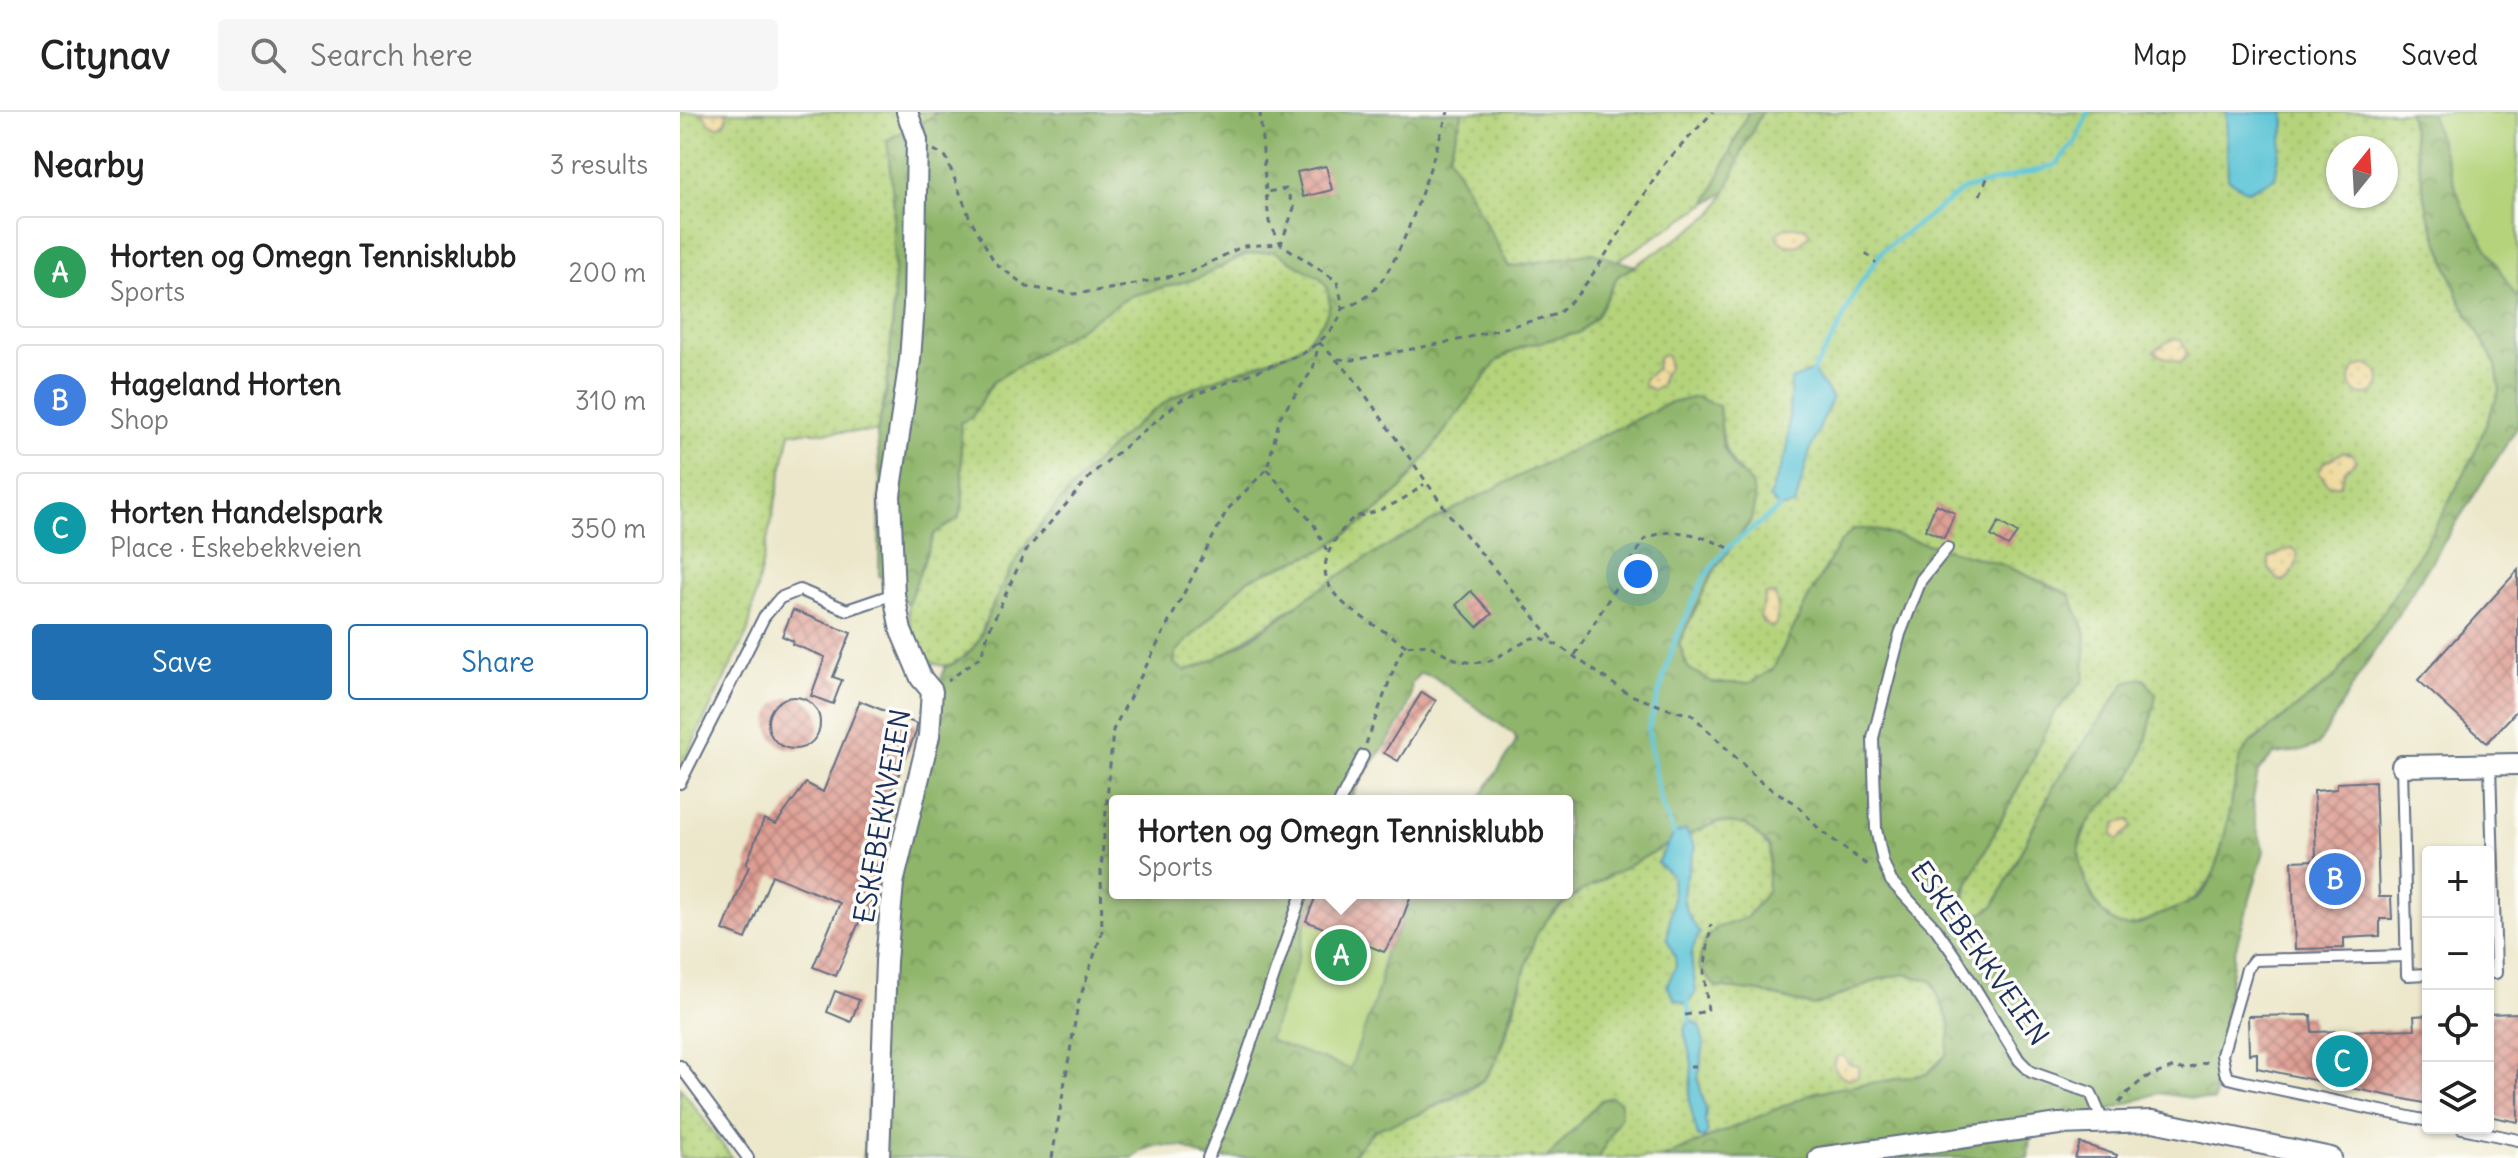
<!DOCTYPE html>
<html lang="en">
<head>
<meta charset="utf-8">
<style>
	:root { --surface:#fff; --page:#f6f6f6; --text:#222; --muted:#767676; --line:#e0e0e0; --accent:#1f6fb2 }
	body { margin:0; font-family:Delius,sans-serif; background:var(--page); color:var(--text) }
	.controls { position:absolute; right:24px; bottom:24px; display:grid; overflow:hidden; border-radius:8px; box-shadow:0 2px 6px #0004 }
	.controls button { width:72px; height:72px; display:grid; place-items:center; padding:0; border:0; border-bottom:2px solid var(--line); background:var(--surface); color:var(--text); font:40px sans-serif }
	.compass { position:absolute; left:1646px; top:24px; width:72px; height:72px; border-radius:50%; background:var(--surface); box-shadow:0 2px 6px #0004; rotate:18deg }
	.you { position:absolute; left:958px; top:462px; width:28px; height:28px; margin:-20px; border:6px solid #fff; border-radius:50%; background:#1a73e8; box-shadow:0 0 0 12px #1a73e833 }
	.badge { display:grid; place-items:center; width:52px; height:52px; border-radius:50%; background:var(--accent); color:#fff; font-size:26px; font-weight:700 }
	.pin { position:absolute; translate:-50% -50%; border:4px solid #fff; box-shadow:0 2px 8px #0006 }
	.popup { position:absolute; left:429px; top:683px; width:464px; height:104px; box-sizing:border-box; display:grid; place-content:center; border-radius:8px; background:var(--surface); filter:drop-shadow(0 2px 6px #0005); font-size:26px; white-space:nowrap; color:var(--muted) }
	.popup b { font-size:30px; color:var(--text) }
	.popup::after { content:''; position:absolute; left:50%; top:100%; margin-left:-16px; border:16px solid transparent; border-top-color:var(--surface) }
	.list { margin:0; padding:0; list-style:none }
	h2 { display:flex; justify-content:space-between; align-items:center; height:104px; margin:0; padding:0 32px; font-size:34px }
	h2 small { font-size:26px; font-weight:400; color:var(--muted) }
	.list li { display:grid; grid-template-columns:52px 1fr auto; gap:24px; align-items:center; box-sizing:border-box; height:112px; margin:0 16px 16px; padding:0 16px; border:2px solid var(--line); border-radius:8px }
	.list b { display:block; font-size:30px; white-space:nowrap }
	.list p { margin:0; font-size:26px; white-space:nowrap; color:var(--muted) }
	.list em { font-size:26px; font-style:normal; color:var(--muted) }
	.actions { display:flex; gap:16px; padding:24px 32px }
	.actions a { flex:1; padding:18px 0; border:2px solid var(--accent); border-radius:8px; text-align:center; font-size:28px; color:var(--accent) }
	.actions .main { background:var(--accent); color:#fff }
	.icon { flex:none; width:44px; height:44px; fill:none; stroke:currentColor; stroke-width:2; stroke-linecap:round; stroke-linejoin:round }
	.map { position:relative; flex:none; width:1838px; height:1046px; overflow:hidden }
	header { display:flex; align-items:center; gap:48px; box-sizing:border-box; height:112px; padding:0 40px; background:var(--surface); border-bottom:2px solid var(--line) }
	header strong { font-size:38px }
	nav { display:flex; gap:44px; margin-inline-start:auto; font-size:28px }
	.search { width:560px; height:72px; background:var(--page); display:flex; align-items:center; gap:20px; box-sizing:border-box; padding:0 28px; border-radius:8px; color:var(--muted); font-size:30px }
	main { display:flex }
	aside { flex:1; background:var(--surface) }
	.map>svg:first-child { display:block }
</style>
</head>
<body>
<header>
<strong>Citynav</strong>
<div class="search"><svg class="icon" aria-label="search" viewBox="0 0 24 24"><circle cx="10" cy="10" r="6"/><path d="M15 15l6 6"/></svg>Search here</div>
<nav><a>Map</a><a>Directions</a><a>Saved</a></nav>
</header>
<main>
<aside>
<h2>Nearby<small>3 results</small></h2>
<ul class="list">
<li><span class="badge" style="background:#2e9e5b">A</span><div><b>Horten og Omegn Tennisklubb</b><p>Sports</p></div><em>200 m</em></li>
<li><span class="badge" style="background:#3f7fe0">B</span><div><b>Hageland Horten</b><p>Shop</p></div><em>310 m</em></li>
<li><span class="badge" style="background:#0f9aa8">C</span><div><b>Horten Handelspark</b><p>Place · Eskebekkveien</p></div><em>350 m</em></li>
</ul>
<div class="actions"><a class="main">Save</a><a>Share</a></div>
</aside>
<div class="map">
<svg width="1838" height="1046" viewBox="0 0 1838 1046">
	<defs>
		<pattern id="grass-dots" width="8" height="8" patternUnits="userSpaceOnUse" patternTransform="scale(2)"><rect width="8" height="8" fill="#b4d37a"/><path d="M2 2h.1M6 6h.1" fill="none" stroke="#9ab56c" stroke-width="1.8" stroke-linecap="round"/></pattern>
		<pattern id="forest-crowns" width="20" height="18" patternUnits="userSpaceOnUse" patternTransform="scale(2)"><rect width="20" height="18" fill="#8fb56a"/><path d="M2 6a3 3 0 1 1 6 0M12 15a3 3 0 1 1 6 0" fill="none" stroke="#74945a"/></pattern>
		<pattern id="sand-dots" width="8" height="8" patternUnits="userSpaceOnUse" patternTransform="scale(2)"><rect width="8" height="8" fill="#eeda9e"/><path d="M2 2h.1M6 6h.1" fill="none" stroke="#ccbb8a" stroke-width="1.8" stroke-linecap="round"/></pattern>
		<pattern id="building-cross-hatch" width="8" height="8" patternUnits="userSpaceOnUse" patternTransform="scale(2)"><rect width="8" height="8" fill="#de9d92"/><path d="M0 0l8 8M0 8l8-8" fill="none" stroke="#b3807a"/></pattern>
	</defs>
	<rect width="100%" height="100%" fill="#fdfcf7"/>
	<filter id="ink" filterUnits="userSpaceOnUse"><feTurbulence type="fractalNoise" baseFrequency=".0125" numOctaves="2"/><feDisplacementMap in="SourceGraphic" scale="16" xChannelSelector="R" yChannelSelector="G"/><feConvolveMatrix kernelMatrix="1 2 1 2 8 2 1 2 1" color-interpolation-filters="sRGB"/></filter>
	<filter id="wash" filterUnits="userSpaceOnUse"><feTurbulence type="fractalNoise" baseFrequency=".006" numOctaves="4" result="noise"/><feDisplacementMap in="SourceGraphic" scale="32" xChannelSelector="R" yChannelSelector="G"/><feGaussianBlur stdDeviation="1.8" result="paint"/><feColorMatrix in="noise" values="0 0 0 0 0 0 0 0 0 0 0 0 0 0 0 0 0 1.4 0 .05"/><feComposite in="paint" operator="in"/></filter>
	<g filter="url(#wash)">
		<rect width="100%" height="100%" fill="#ece7ca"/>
		<!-- grass -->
		<g fill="url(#grass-dots)" stroke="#68816c" stroke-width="2" fill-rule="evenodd">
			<path d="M0,0H256L253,4L208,28C214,68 214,107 214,146C214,205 211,263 197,320H110L68,519L0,657Z"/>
			<polygon points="783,0 1068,0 1027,91 937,149 913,141 829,155 769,43"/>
			<path d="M1082,0H1729L1748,101L1779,186L1816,253L1820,277L1793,345L1760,407L1705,498L1654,566L1571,630L1536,757C1518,796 1488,801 1451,818L1434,811L1420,798L1400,759L1399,733L1412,703L1432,683L1447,569L1374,673L1314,794L1301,802L1288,798C1282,783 1288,773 1295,758L1354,645L1373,602L1404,567L1390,482L1323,453L1192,417L1159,432L1129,485L1093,557L1070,571H1034L1008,556L999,531L1033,460L1071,409L1072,372C1042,344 1043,334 1039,294L674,454L532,550L505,559L494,551L496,540L567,468L645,437L685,409L722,376L807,262L821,238L1011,118L1034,100L1046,80L1063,37ZM1658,36H1706V84H1658Z"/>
			<path d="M594,139C608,149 625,155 638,165C667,188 636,224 615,238L500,283L464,308L402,366L360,413L329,460L304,512C301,528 294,537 280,547C249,571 227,522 228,495C228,484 249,426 256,420C262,415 271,411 278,407L283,390L280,311L292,304L313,270L451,183L519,166L564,143Z"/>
			<path d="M1025,709C1038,710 1057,709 1068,714C1131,745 1058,837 1036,875L1080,880L1134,894L1200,867L1225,862L1252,869L1271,915L1266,943L1248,962L1136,980L982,1046H902L880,1034L867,1046H666C676,1039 689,1022 697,1017C730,1001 775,993 803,968C823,949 839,877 848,848C851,839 853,828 858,819C890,772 976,743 1025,709Z"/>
			<polygon points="0,975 52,1046 0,1046"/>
		</g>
		<!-- forest -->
		<g fill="url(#forest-crowns)" stroke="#557264" stroke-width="2" fill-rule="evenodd">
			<path d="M256,0H783L769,43L829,155L913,141L955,154L938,164L916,205L898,221L844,234L818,248L722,376L685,409L645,437L567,468L496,540L494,551L505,559C567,539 618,488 674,454C773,393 883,343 987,292L1016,285L1039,294L1043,335L1054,355L1072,372L1075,390L1071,408L1033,460L999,531L1008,556L1034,571H1070L1093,557L1129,485L1159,432L1173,417H1192L1323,453L1390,483L1406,522L1404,567L1373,603L1354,645L1285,777V789L1288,798L1301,802L1314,794L1374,673L1447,569L1464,566L1476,583C1471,609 1466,640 1451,664C1435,689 1400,703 1399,737C1398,761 1418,812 1446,814C1458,815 1475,804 1486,800C1501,794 1519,789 1527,775C1543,750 1553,677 1560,645L1571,631L1654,566L1705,498L1760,407L1793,345L1820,277L1816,253L1779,186L1748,101L1729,0H1750L1783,96L1838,188V314L1678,565L1638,633L1622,639L1594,642L1578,660L1573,687L1575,710L1584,739L1554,842L1534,989L1478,981L1350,1025L1348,1046H982L1136,980L1247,962L1266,943L1271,914L1252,869L1225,862L1200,867L1134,894L1080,880L1036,875L1018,855L1025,828L1036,816L1066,806L1087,780L1090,735L1067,713L1038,710L1000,726L898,781L873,800L856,823L816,949L803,968L740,1002L694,1018L670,1046H526L504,1035L479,1033L463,1038L452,1046H183L191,961L185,926L198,865V818L183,806L265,555C278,551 291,541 298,529C304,521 305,510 309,501C324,469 339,439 362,411C394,370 454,306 500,282C537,264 577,255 615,238L624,232L644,208L650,193L647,176L641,167L594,139L564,143L519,166L451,184L313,270L292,305L280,311L283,390L278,407L254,422L228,492L199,463L200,368L197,320L206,282L214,199V94L207,28L253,4ZM740,561L754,565L835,623L836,629L833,635L798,689H887V781H732L718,818L704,840L699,876L618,847L626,809L637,781H435V689H671C680,656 737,607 731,572Z"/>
			<polygon points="1068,0 1082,0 1063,37 1046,80 1027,91"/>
			<polygon points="932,985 941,991 941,1003 919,1046 867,1046 921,988"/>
		</g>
		<!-- sand -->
		<g fill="url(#sand-dots)" stroke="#84847e" stroke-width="2">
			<path d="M22,0H46C49,8 45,12 37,15L29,11Z"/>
			<polygon points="1107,115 1125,115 1130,122 1119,133 1107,134 1100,129 1096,122"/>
			<polygon points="1492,227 1501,228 1507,241 1504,247 1499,250 1481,244 1474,239"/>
			<polygon points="982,243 987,244 989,255 983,263 981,273 973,278 964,273 964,267 976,257 978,246"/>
			<circle cx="1685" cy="268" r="15"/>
			<polygon points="1663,340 1674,343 1675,350 1665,358 1660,373 1649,373 1639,361 1643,351"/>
			<path d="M1612,436L1617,440C1619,450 1613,463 1604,469L1598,468L1589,457V446Z"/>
			<polygon points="1086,482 1095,482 1098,496 1096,512 1091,515 1083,510 1080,505"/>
			<polygon points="1450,708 1452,715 1438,728 1432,723 1436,711"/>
			<path d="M1157,944H1163L1169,952L1178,954V964C1167,971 1157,962 1153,952Z"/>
		</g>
		<!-- pitch -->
		<g fill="#b4d37a" stroke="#68816c" stroke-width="2">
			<polygon points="1750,0 1838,0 1838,188 1783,96"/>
			<polygon points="637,781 732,781 718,818 704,840 699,876 670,957 589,928 618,847 626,809"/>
		</g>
		<!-- water -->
		<g fill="#5bc4d6" stroke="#3b7a9a" stroke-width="2">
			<polygon points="1546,0 1604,0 1605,11 1595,66 1568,79 1548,67"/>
			<polygon points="1133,259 1152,286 1130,339 1115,393 1099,396 1089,386 1107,339 1111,268"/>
			<path d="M1006,718L1015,735C1006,774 992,784 1020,821C1005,846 1014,853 1016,880L1008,892L995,888L987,873L996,854L995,845L987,827L993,785L992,763L977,751L994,722Z"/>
			<polygon points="1010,908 1020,913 1024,932 1018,968 1026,997 1025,1009 1028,1020 1024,1026 1018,1025 1009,989 1012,952 1004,918"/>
		</g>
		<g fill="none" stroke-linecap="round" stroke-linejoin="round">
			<!-- stream -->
			<g stroke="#5bc4d6" stroke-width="5">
				<polyline points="1133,259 1157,219 1178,175 1203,138 1283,78 1375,53 1395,31 1408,0"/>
				<polyline points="994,722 979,684 968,618 994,531 1025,464 1045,438 1099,396"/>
				<polyline points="1008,892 1010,908"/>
			</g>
		</g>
		<g id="blocks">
			<!-- building -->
			<g fill="url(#building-cross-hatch)">
				<polygon points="646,54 652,78 623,85 617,60"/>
				<polygon points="1256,392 1275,401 1264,426 1245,418"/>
				<polygon points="1319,410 1337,421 1328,434 1311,424"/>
				<polygon points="1838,458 1838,597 1807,631 1738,568"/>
				<polygon points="791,479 812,502 797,515 776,493"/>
				<polygon points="113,498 171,521 153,565 162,568 153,592 131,584 145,545 112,532 113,529 102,524"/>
				<polygon points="742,580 756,589 718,649 704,641"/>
				<circle cx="114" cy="611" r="26"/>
				<polygon points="180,589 237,612 236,620 195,720 191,719 178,746 203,757 187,802 183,801 156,864 133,855 160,791 92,763 66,827 43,818 69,754 66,752 84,707 96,712 126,671 143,680"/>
				<polygon points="1695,669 1699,785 1711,785 1712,807 1700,807 1700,824 1664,826 1664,836 1615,837 1612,749 1636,748 1634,679 1657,677 1657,671"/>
				<polygon points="637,781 732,781 718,818 704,840 682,831 673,853 647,843 656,821 626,809"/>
				<polygon points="155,879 179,888 171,910 147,900"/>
				<polygon points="1838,901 1838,1010 1808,1004 1808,902"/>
				<polygon points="1631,903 1632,920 1735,917 1734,904 1748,903 1748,992 1577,956 1577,941 1569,942 1568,904"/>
				<polygon points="1400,1031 1437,1043 1436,1046 1395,1046"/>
			</g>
		</g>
	</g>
	<g filter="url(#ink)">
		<use href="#blocks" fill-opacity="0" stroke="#646f84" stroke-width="2"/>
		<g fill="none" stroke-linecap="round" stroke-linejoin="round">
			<!-- lane casing -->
			<g stroke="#646f84" stroke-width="14">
				<g id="lane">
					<polyline points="1267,436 1241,468 1220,522 1193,626 1196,717 1203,750 1211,769 1256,817 1279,850 1339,948 1351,960 1411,981 1423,1010"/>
					<polyline points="1722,654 1727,863 1748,862"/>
					<polyline points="0,671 84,505 100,486 120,478 167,498 214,482"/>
					<polyline points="660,689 683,644"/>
					<polyline points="1726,844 1574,848 1567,857 1542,943 1545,960 1549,966 1565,970 1748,1009"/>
					<polyline points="1808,861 1816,861 1810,653"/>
					<polyline points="0,954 68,1046"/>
					<polyline points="1782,1016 1838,1028"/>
					<polyline points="528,1046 552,987 622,781"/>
				</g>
			</g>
			<!-- street casing -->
			<g stroke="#646f84" stroke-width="24">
				<g id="street">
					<polyline points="1722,654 1838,652"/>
					<polyline points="199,1046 206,849 213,771 249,624 252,579 241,566 221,519 214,482 210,383 230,248 234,193 237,28 227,0"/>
					<polyline points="1139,1046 1379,1012 1473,1009 1651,1046"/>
				</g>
			</g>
			<!-- path -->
			<g stroke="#646f84" stroke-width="3" stroke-dasharray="6 6" stroke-linecap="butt">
				<polyline points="580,0 586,80"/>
				<path d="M254,38L266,45L289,104L315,151L347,175L394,182L436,176L511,160L563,134L601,132L614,96L606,77L586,80L589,110L601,132L657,169C658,177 662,186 662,194C662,214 637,232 622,242L501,288L413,361L345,440L310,516L301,544L268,569"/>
				<polyline points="1300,83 1309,62"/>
				<polyline points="1186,141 1196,151"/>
				<path d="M662,197C674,192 685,188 694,178C725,146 753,45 768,0"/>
				<polyline points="639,230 672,264 771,405 876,531"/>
				<polyline points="658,247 674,248 774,229 878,202 900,180 917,156 984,52 1033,0"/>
				<polyline points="587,357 634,413 648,441"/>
				<path d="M726,534C675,497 605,476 674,405C698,401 726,388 744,372"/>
				<path d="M895,543L964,428C993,411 1025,425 1053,438"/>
				<polyline points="686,632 719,543 726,534 747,532 775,547 793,551 810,549 852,526 862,526 879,534 948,582 994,599 1011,602 1083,672 1115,691 1140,718 1191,756"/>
				<polyline points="1005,903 1028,899 1024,860 1031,812"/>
				<polyline points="1010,954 1019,954"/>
				<polyline points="1439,991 1448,980 1465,966 1494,955 1505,958 1529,949"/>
				<polyline points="372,1046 398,892 422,820 421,757 433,618 547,398 587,357 600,305 633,257 639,230"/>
			</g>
			<!-- lane -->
			<use href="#lane" stroke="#fff" stroke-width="10"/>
			<!-- street -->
			<use href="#street" stroke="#fff" stroke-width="20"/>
		</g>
	</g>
	<g text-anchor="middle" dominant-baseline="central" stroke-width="7" stroke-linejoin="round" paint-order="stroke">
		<!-- street labels -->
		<g font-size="28" fill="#1b2f5e" stroke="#fdfcf7">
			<text transform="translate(202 704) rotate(-80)">ESKEBEKKVEIEN</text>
			<text transform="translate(1300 841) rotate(55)">ESKEBEKKVEIEN</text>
		</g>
	</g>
</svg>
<div class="controls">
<button>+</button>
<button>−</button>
<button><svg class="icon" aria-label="locate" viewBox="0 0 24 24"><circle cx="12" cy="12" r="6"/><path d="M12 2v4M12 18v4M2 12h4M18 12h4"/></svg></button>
<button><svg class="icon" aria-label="layers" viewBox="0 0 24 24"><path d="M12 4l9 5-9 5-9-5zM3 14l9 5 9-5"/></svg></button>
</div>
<svg class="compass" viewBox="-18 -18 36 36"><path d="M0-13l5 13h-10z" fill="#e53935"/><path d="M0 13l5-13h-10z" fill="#767676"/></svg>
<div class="you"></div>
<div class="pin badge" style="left:661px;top:843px;background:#2e9e5b">A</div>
<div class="popup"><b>Horten og Omegn Tennisklubb</b>Sports</div>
<div class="pin badge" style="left:1655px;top:767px;background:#3f7fe0">B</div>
<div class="pin badge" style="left:1662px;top:949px;background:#0f9aa8">C</div>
</div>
</main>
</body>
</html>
